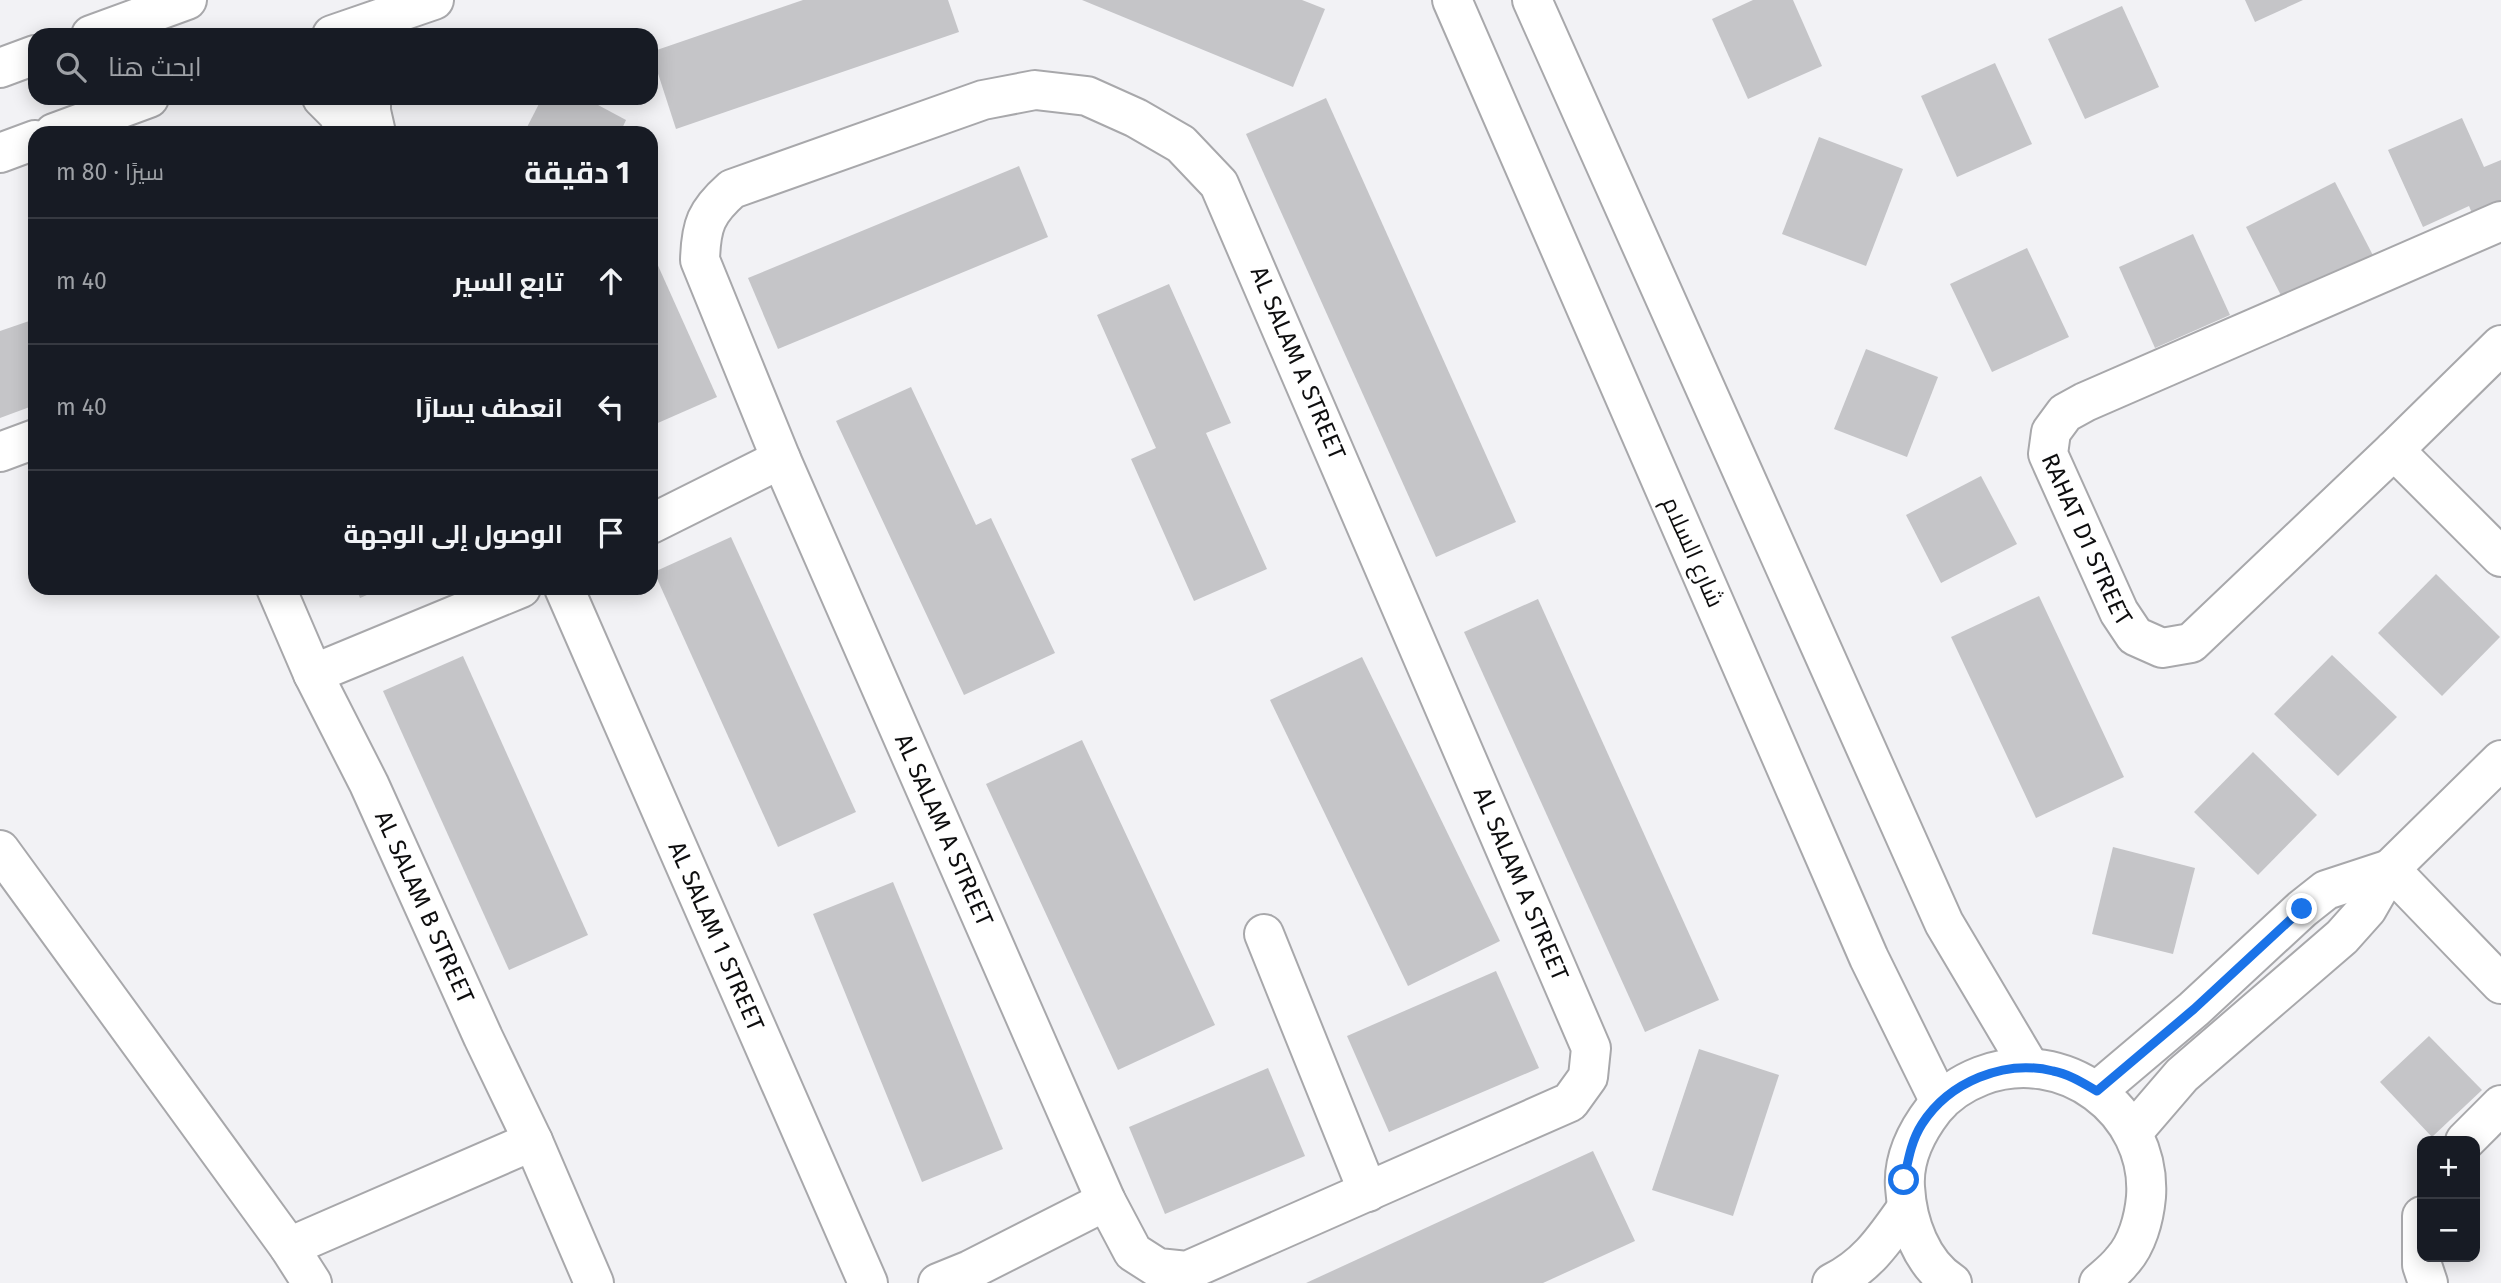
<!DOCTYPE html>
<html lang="ar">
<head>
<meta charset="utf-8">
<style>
	:root { --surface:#171b24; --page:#242831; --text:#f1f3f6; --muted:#9ea1a6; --line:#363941 }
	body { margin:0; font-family:"Fira Sans",Cairo,sans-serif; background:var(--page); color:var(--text); direction:rtl }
	.controls { position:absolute; right:21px; bottom:21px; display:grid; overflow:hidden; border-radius:14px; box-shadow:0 4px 18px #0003 }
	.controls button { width:63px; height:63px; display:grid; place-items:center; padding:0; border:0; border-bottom:2px solid var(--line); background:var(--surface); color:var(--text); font:35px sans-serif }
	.stop { position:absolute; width:21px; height:21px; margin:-16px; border:5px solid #1a73e8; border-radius:50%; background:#fff }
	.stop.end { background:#1a73e8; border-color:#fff; box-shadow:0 2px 7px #0008 }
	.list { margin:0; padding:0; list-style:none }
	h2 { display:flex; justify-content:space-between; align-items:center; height:91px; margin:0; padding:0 28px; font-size:30px }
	h2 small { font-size:23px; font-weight:400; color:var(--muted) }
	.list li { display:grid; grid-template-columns:46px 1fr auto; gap:21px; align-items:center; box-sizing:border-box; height:126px; padding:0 28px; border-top:2px solid var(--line) }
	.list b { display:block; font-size:26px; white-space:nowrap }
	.list em { font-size:23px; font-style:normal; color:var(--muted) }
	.icon { flex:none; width:38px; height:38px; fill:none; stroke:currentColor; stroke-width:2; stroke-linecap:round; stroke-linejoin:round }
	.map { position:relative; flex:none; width:2501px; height:1283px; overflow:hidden; direction:ltr }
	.search { position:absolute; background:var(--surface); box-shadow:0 4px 18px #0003; left:28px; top:28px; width:630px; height:77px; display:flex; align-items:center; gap:18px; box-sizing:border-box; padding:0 24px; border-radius:21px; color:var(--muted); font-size:26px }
	.panel { position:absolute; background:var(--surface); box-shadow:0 4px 18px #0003; left:28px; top:126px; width:630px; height:469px; border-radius:21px; direction:rtl }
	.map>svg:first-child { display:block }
</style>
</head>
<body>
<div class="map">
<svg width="2501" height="1283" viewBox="0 0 2501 1283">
	<rect width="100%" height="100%" fill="#f2f2f5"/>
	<!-- building -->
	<g fill="#c5c5c8">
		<polygon points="803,0 948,0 959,32 676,129 651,52"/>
		<polygon points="1082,0 1302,0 1325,9 1293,87"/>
		<polygon points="1753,0 1793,0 1822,66 1748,99 1712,19"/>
		<polygon points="2245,0 2303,0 2255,22"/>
		<polygon points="2122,6 2159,87 2085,119 2048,39"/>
		<polygon points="1995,63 2032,144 1957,177 1921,96"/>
		<polygon points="542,98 585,98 626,120 620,133 524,133"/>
		<polygon points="1326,98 1516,522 1436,557 1246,134"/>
		<polygon points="2462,118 2484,167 2501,160 2501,215 2477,225 2469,206 2423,227 2388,150"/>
		<polygon points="1819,137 1903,169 1866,266 1782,234"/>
		<polygon points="1019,166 1048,237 778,349 748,278"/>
		<polygon points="2335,182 2378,265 2289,311 2246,227"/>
		<polygon points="2193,234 2230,315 2155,348 2119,267"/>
		<polygon points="2027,248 2069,337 1992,372 1950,284"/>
		<polygon points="651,250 717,397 651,426"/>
		<polygon points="1169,284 1231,423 1206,433 1267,569 1194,601 1131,459 1156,448 1097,315"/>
		<polygon points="35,319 35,405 0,418 0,331"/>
		<polygon points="1866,349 1938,377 1907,457 1834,429"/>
		<polygon points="911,387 976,525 991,518 1055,653 964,695 836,421"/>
		<polygon points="1981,476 2017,544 1941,583 1906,515"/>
		<polygon points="731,537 856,812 778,847 654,572"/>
		<polygon points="2436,574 2500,637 2442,696 2378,633"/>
		<polygon points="356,588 383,588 360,598"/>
		<polygon points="2039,596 2124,777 2036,818 1951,637"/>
		<polygon points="1538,599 1719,1000 1645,1032 1464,632"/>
		<polygon points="2332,655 2397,717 2338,776 2274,714"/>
		<polygon points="463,656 588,935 509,970 383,691"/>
		<polygon points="1362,657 1500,941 1408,986 1270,700"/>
		<polygon points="1082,740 1215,1025 1118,1070 986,784"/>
		<polygon points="2253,752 2317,815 2258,875 2194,812"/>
		<polygon points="2113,847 2195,868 2173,954 2092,934"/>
		<polygon points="893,882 1003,1149 922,1182 813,914"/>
		<polygon points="1496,971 1539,1068 1389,1132 1347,1036"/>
		<polygon points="2429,1036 2482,1090 2432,1137 2380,1082"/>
		<polygon points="1699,1049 1779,1075 1733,1216 1652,1190"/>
		<polygon points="1268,1068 1305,1156 1165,1214 1129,1127"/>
		<polygon points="1593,1151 1635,1241 1543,1283 1306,1283"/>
	</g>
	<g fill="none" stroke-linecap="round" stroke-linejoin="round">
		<!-- minor casing -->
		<g stroke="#a8a8ab" stroke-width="42">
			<g id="minor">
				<polyline points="1452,0 1869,958 1940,1102"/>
				<polyline points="1532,0 1944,923 2030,1068"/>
				<polyline points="91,35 187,0"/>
				<polyline points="332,35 434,0"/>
				<polyline points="0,68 35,55"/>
				<path d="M1035,90L1087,96L1136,118L1181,144L1219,184L1591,1048L1588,1077L1570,1102L1187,1271L1158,1268L1133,1252L1106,1201L781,459L700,260C701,225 706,212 732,189L983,100Z"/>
				<polyline points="322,98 337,113 348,133"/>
				<polyline points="371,98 371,111 376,133"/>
				<polyline points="54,133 149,98"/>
				<polyline points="0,153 35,140"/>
				<path id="s1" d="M2501,221L2085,402L2065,413L2051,432L2048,454L2119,612L2135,636L2162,648L2191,643L2394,450L2501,345"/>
				<polyline points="2394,450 2501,557"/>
				<polyline points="0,452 35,439"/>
				<polyline points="651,524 781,459"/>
				<path id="s2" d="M276,588L313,674L369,784L483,1037L533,1141L594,1283"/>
				<path id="s3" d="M564,588L868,1283"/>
				<polyline points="313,674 521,588"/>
				<polyline points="0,850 289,1247 312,1283"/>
				<polyline points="2390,869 2501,984"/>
				<polyline points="1264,934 1368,1192"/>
				<polyline points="2097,1091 2194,1009 2302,909 2326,890 2390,869"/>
				<polyline points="2133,1132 2182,1075 2342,937 2367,909 2390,869 2501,760"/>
				<polyline points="2465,1141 2501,1105"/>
				<polyline points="2422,1216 2422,1265 2428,1283"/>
				<polyline points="289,1247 533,1141"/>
				<polyline points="938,1283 970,1270 1106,1201"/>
				<path d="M1832,1283C1867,1266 1884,1240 1906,1209"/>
				<path d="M1952,1283C1921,1263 1907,1222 1905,1187C1903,1158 1917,1131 1934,1109C1946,1094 1963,1083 1981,1076C2063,1045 2152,1110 2146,1197C2144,1219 2137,1245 2122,1261C2116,1269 2107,1276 2099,1283"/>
			</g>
		</g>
		<!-- minor -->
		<use href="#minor" stroke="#fff" stroke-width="38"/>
	</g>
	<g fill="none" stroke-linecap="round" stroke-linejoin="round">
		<!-- route -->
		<path stroke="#1a73e8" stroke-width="9" d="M1904,1180C1908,1161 1911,1141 1922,1124C1949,1082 2004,1059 2053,1071C2069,1074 2083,1083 2097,1091L2194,1009L2302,909"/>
	</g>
	<g text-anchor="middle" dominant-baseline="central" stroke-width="6" stroke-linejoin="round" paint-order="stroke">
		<!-- street labels -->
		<g font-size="24" fill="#0e0e0f" stroke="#fff">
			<text transform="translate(1298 363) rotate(67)">AL SALAM A STREET</text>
			<text stroke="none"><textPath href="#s1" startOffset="616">RAHAT D1 STREET</textPath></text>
			<text transform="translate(1693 552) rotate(66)">شارع السلام</text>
			<text transform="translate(944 830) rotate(66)">AL SALAM A STREET</text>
			<text transform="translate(1521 884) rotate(67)">AL SALAM A STREET</text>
			<text stroke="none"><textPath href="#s2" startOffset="352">AL SALAM B STREET</textPath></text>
			<text stroke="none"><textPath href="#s3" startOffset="380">AL SALAM 1 STREET</textPath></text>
		</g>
	</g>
</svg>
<div class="controls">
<button>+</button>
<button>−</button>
</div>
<div class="stop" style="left:1904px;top:1180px"></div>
<div class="stop end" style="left:2302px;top:909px"></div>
<div class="search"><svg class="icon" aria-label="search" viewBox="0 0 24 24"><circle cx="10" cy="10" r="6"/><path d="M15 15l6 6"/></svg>ابحث هنا</div>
<section class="panel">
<h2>1 دقيقة<small>سيرًا · 80 m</small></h2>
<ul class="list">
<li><svg class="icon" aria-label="ahead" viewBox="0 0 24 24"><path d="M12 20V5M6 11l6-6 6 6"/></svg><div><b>تابع السير</b></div><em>40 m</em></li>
<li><svg class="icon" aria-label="left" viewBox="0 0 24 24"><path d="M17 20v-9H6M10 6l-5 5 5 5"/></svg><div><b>انعطف يسارًا</b></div><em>40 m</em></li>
<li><svg class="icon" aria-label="arrive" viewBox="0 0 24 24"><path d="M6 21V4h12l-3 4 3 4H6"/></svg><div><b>الوصول إلى الوجهة</b></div></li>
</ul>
</section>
</div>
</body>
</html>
